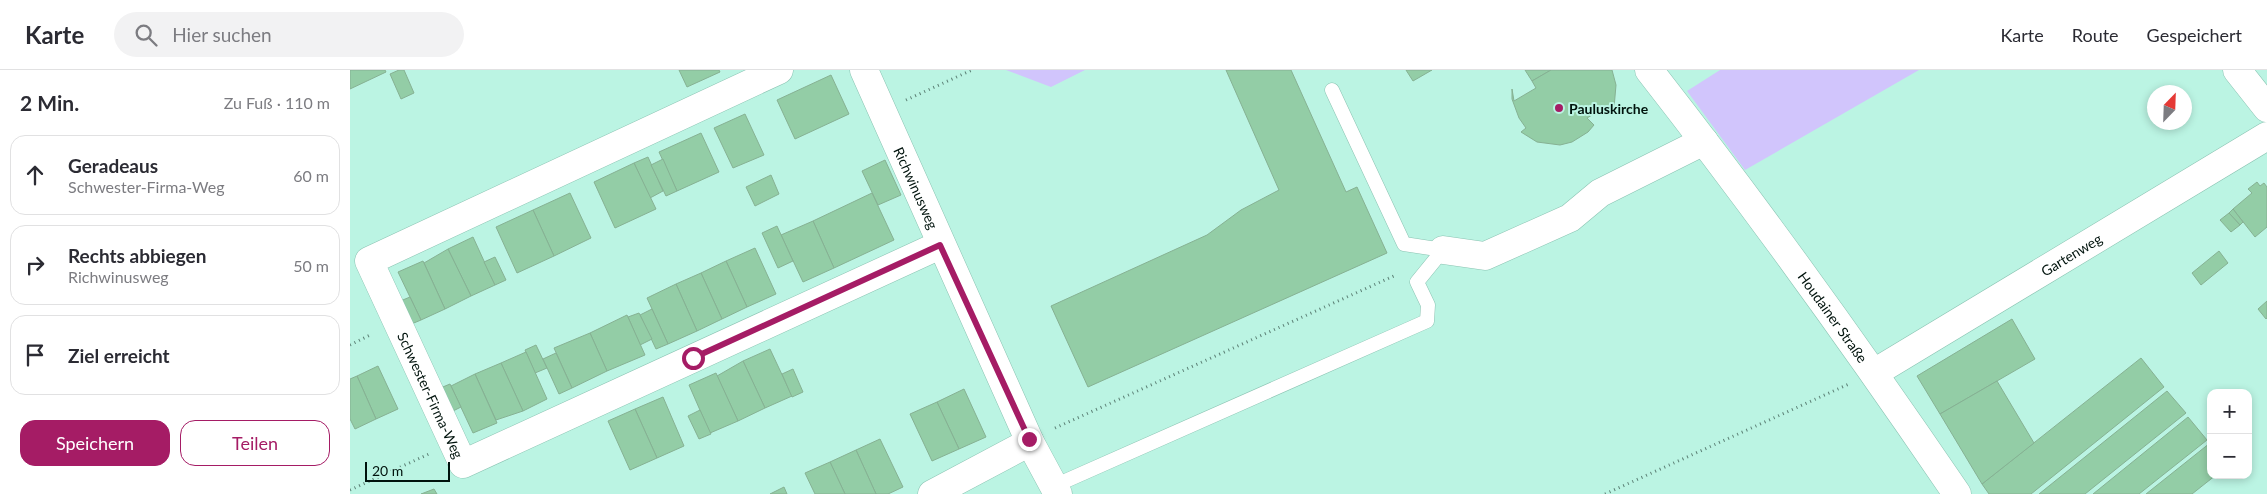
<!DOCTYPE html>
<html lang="de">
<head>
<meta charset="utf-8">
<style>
	:root { --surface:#fff; --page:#f2f2f3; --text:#2b2b33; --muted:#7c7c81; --line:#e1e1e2; --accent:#a51c65 }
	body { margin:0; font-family:Lato,sans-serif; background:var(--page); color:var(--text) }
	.controls { position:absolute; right:15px; bottom:15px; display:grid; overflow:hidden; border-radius:10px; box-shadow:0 2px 8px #0003 }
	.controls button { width:45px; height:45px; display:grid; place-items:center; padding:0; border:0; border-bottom:1px solid var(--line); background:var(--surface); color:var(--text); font:25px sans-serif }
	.compass { position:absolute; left:1797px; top:15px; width:45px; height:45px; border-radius:50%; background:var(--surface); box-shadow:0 2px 8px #0003; rotate:23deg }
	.scale { position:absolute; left:15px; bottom:12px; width:85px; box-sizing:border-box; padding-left:5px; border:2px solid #00130d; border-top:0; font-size:14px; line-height:18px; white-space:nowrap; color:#00130d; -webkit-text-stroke:4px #bbf4e3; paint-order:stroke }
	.stop { position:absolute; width:15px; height:15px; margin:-11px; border:4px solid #a51c65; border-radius:50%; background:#fff }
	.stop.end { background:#a51c65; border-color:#fff; box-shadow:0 1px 5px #0008 }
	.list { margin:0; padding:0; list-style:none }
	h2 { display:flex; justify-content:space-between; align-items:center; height:65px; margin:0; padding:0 20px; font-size:21px }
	h2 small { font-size:16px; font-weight:400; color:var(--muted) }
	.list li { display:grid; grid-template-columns:32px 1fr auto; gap:15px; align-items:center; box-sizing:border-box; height:80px; margin:0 10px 10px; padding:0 10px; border:1px solid var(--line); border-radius:15px }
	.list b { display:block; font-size:19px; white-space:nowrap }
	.list p { margin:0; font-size:16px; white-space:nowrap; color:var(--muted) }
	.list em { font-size:16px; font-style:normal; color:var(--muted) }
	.actions { display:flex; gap:10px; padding:15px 20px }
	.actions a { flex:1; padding:11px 0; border:1px solid var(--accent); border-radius:15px; text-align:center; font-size:18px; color:var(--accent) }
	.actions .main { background:var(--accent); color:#fff }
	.icon { flex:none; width:28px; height:28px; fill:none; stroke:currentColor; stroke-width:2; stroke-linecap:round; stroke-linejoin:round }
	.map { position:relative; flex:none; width:1917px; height:424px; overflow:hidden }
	header { display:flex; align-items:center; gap:30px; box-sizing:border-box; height:70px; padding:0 25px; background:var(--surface); border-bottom:1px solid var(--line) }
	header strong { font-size:24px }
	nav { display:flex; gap:28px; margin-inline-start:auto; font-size:18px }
	.search { width:350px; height:45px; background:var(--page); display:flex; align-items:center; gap:12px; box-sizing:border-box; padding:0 18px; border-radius:28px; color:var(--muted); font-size:19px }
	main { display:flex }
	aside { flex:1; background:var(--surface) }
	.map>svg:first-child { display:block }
</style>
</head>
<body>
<header>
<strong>Karte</strong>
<div class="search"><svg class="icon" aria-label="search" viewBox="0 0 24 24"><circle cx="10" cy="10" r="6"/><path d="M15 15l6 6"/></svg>Hier suchen</div>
<nav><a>Karte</a><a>Route</a><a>Gespeichert</a></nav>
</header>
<main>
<aside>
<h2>2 Min.<small>Zu Fuß · 110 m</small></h2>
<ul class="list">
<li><svg class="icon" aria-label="ahead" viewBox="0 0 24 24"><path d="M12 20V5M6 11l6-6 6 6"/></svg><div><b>Geradeaus</b><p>Schwester-Firma-Weg</p></div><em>60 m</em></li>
<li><svg class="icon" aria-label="right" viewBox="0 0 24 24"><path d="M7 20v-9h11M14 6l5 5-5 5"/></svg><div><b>Rechts abbiegen</b><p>Richwinusweg</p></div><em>50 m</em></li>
<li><svg class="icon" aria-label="arrive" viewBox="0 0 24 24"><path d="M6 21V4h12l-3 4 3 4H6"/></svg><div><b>Ziel erreicht</b></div></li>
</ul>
<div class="actions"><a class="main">Speichern</a><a>Teilen</a></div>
</aside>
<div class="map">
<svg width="1917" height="424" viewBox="0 0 1917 424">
	<rect width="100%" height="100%" fill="#bbf4e3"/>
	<!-- green -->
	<g fill="#d1c5fc">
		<polygon points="656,0 735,0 701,17"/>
		<polygon points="1370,0 1569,0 1395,100 1337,21"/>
	</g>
	<!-- building -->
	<g fill="#93cda6" stroke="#86b193">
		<polygon points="0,0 35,0 36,2 0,19"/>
		<polygon points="49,0 54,0 64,23 51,29 40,4"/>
		<polygon points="329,0 369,0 370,2 337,17"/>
		<polygon points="876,0 941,0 996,122 1007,117 1037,183 738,317 701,236 857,165 891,140 929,120"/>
		<polygon points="1056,0 1082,0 1063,11"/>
		<polygon points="1175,0 1201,0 1182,11"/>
		<polygon points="1201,0 1262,0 1266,15 1264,38 1264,32 1237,48 1244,55 1238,62 1222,72 1210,75 1187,72 1171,62 1176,58 1169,48 1162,29 1162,19 1164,31 1186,18 1182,11"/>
		<polygon points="481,5 499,44 445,69 427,30"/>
		<polygon points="395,44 414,85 383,98 364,58"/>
		<polygon points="351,63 369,102 327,121 309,82"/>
		<polygon points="298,87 313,121 300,128 284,93"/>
		<polygon points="313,89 327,121 316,126 301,95"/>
		<polygon points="535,90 551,125 528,135 512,101"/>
		<polygon points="284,93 306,139 265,158 244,112"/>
		<polygon points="421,105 429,124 405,136 396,117"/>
		<polygon points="1907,112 1910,116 1914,113 1917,117 1917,157 1905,167 1883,139 1902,123 1898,119"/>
		<polygon points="220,123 241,168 204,186 183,140"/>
		<polygon points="522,123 544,170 484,198 463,151"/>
		<polygon points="1883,139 1893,152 1890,155 1879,143"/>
		<polygon points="183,140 204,186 167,203 146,157"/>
		<polygon points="1879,143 1890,155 1881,162 1870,150"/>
		<polygon points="463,151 484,198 453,212 431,165"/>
		<polygon points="427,156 443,191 428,198 412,163"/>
		<polygon points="123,167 145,215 121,226 98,179"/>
		<polygon points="405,178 426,224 397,237 376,191"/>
		<polygon points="98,179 121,226 95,239 74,193"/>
		<polygon points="1869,181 1878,193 1851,215 1842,203"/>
		<polygon points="145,187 156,210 145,215 134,192"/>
		<polygon points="73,191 95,239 71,250 48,202"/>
		<polygon points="376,191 397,237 372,249 351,203"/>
		<polygon points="351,203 372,249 347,261 326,214"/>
		<polygon points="326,214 347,261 318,274 297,228"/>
		<polygon points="60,227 71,250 59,255 48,232"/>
		<polygon points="1917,231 1917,248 1916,249 1908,239"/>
		<polygon points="302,239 318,274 306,279 290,245"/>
		<polygon points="289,243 302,269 290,275 278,247"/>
		<polygon points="277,245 295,285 257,301 240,263"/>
		<polygon points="1662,249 1685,289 1590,344 1567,306"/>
		<polygon points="240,263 257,301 222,318 204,278"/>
		<polygon points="186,275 197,298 185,303 175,280"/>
		<polygon points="420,279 442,326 415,338 393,291"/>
		<polygon points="176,282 197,329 173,341 151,293"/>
		<polygon points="206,283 222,318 209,324 193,289"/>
		<polygon points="1791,288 1814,317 1681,424 1639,424 1632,414"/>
		<polygon points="393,291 415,338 388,351 367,306"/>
		<polygon points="151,293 173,341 146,350 125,304"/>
		<polygon points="28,296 48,339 26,349 7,306"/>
		<polygon points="443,299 453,322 442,327 432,304"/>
		<polygon points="366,303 388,351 360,363 339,315"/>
		<polygon points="125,304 147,353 123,363 101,316"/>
		<polygon points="7,306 26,349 5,359 0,349 0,309"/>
		<polygon points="1647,311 1684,373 1632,414 1590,344"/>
		<polygon points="100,314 111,337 99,343 88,319"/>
		<polygon points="614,319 636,367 609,379 587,332"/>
		<polygon points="1817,321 1836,343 1735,424 1689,424"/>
		<polygon points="313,327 334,376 307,388 285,339"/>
		<polygon points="587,332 609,379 582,391 560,344"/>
		<polygon points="285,339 307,388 280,400 258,351"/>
		<polygon points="350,340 361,364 349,369 338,346"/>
		<polygon points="1838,347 1857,370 1789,424 1743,424"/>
		<polygon points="530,369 553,417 538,424 526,424 506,380"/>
		<polygon points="1860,373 1861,405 1866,405 1842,424 1796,424"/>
		<polygon points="506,380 526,424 495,424 480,392"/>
		<polygon points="480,392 495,424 465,424 455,403"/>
		<polygon points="434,417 437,424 420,424"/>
		<polygon points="84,419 87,424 71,424"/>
	</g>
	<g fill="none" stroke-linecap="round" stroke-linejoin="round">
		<!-- service casing -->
		<g stroke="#8ac3b2" stroke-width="15">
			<g id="service">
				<polyline points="982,20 1054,174 1093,180"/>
				<polyline points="704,416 1077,251 1078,235 1067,212 1093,180"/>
			</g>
		</g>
		<!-- minor casing -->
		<g stroke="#8ac3b2" stroke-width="29">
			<g id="minor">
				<path id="s1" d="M429,0L19,191L113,394L590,175"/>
				<path id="s2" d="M514,0L680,372L708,424"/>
				<path id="s3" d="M1299,0C1407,138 1509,280 1607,424"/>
				<polyline points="1093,180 1135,186 1220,148 1250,123 1354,71"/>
				<path id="s4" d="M1524,303L1917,66"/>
				<polyline points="582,424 680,372"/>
			</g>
		</g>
		<!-- tertiary casing -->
		<g stroke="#8ac3b2" stroke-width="29">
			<polyline id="tertiary" points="1887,0 1917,38"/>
		</g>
		<!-- path -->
		<g stroke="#5c8176" stroke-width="3" stroke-dasharray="1 4" stroke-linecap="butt">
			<polyline points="556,30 622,0"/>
			<polyline points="0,275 22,264"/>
			<polyline points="705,358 1046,205"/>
			<polyline points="0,420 79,384"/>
			<polyline points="1255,424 1499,314"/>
		</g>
		<!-- service -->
		<use href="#service" stroke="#fff" stroke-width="14"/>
		<!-- minor -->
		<use href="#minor" stroke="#fff" stroke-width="28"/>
		<!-- tertiary -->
		<use href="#tertiary" stroke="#fff" stroke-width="28"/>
	</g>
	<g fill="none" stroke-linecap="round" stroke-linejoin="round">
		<!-- route -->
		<polyline stroke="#a51c65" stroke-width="6" points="343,288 590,175 679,369"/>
	</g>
	<!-- markers -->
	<circle fill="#a51c65" stroke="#bbf4e3" stroke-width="2" cx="1209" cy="38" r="5"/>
	<g text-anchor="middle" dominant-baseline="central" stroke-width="4" stroke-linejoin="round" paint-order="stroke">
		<!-- poi labels -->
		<g font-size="14" font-weight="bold" fill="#00130d" stroke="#bbf4e3" text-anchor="start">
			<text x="1219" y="38">Pauluskirche</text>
		</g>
		<!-- street labels -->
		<g font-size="14" fill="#00130d" stroke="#bbf4e3">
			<text stroke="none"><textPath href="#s2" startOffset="129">Richwinusweg</textPath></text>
			<text stroke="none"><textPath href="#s4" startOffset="230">Gartenweg</textPath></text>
			<text stroke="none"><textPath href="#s3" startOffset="308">Houdainer Straße</textPath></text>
			<text stroke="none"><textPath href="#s1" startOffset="600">Schwester-Firma-Weg</textPath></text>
		</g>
	</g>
</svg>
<div class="controls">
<button>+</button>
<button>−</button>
</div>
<svg class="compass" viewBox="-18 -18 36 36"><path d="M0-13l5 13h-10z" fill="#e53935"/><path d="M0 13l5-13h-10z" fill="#7c7c81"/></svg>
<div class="scale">20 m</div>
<div class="stop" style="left:343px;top:288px"></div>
<div class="stop end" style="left:679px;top:369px"></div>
</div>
</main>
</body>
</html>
